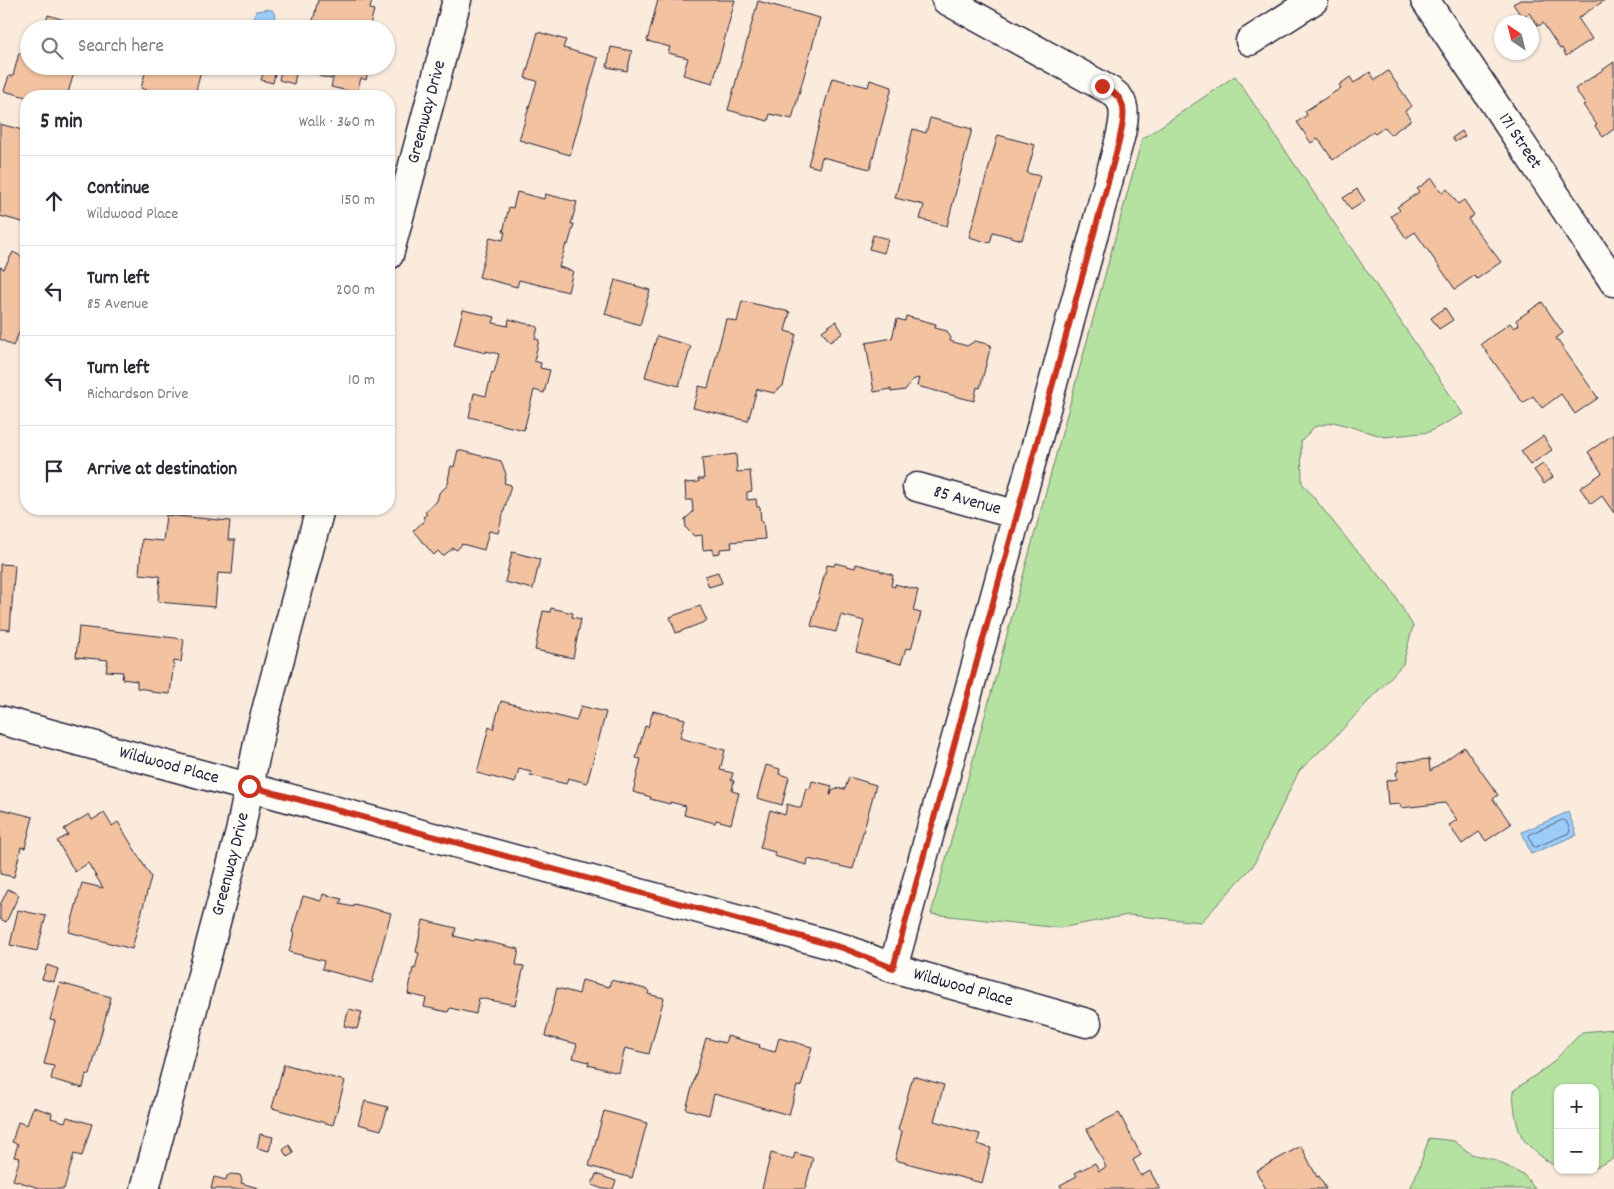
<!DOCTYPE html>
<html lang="en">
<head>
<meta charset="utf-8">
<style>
	:root { --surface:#fff; --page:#f7f7f7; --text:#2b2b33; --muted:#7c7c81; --line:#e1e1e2 }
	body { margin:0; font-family:Dekko,sans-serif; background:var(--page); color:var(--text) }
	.controls { position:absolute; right:15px; bottom:15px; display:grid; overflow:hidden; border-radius:10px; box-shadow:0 1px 4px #0004 }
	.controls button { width:45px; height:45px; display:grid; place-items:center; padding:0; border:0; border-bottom:1px solid var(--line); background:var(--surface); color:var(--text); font:25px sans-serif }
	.compass { position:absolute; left:1494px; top:15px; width:45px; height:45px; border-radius:50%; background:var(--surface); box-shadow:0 1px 4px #0004; rotate:325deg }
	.stop { position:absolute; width:15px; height:15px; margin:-11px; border:4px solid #c8321e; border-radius:50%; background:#fff }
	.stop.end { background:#c8321e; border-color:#fff; box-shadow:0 1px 5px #0008 }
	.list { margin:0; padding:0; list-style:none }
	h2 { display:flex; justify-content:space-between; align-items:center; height:65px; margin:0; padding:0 20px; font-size:21px }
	h2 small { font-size:16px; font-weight:400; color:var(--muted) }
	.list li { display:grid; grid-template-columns:32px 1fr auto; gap:15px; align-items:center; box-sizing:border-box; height:90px; padding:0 20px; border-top:1px solid var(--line) }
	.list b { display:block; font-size:19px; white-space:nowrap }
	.list p { margin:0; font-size:16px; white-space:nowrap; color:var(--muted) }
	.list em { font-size:16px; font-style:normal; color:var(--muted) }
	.icon { flex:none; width:28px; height:28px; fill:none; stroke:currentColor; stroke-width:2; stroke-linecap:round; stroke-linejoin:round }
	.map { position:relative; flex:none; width:1614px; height:1189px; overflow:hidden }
	.search { position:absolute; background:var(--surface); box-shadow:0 1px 4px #0004; left:20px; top:20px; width:375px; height:55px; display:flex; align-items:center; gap:12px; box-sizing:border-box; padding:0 18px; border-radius:28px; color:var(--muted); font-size:19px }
	.panel { position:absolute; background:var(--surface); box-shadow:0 1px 4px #0004; left:20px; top:90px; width:375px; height:425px; border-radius:20px }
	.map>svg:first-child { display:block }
</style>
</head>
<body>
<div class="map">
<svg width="1614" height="1189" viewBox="0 0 1614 1189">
	<rect width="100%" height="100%" fill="#faebdd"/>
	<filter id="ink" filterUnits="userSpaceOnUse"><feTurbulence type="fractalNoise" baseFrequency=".02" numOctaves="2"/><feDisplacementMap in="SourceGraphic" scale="10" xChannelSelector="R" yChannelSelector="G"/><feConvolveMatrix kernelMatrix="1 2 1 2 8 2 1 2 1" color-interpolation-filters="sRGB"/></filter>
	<g filter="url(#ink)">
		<!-- green -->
		<g fill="#b5e2a0" stroke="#6c826e">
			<polygon points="1235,76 1463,414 1429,432 1385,437 1334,422 1314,427 1301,442 1302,483 1351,544 1389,586 1413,626 1403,664 1338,734 1299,771 1253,866 1201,922 1128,915 1060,928 931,914 1142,139"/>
			<path d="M1614,1029V1158L1595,1168V1088H1558V1168C1547,1162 1528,1147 1522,1137C1515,1123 1514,1106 1513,1091L1551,1064L1582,1032Z"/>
			<polygon points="1429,1138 1454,1141 1471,1154 1495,1160 1525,1176 1535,1189 1410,1189 1419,1168"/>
		</g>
		<!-- water -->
		<g fill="#9cccf8" stroke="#6b88ac">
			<polygon points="269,9 273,11 275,15 271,29 251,29 256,11"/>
			<polygon points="1568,812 1577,835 1531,854 1522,832"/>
		</g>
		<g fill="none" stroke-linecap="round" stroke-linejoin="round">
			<!-- shore -->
			<polygon stroke="#536687" stroke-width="1" points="1563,820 1566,821 1570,830 1569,833 1536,847 1533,846 1529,836 1530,834"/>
		</g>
		<!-- building -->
		<g fill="#f2c2a1" stroke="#22223b">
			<polygon points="318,0 372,0 370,9 374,10 369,29 311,29"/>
			<polygon points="658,0 735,0 713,83 683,75 688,58 668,53 670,47 647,41"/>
			<polygon points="1520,0 1605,0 1578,18 1592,39 1566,56 1562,48 1560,49 1543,23 1538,26 1529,13 1522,17 1513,4"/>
			<polygon points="758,1 820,18 792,119 770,114 768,121 728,110"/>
			<polygon points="48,15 87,27 87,29 44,29"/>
			<polygon points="538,32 566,40 563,48 598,58 570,155 519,140 537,81 525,78"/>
			<polygon points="611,47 632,51 627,71 607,67"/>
			<polygon points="19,53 29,56 29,66 76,66 67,96 26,97 4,91 9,76 13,76"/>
			<polygon points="1614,62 1614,129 1603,137 1595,126 1597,125 1583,105 1585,104 1575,89"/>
			<polygon points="147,66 202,66 195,95 185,92 184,96 145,96 147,90 141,88"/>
			<polygon points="282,66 297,69 294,84 279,80"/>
			<polygon points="322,66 334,70 331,79 319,76"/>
			<polygon points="336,66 369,66 366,80 361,78 357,93 331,87"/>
			<polygon points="264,71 275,73 273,83 261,80"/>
			<polygon points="1388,71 1412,106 1405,111 1411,120 1390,135 1385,127 1375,134 1373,132 1333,160 1318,138 1311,143 1297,122 1307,115 1305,111 1341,88 1339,85 1350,77 1354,83 1370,72 1375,80"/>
			<polygon points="832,78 868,87 870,80 892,87 870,169 822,157 819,168 808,165"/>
			<polygon points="930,118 972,129 947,226 920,219 924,205 895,198 913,129 926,133"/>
			<polygon points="0,124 26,131 26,223 0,216"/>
			<polygon points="1462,131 1465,136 1455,142 1452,138"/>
			<polygon points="998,135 1035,145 1027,173 1040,176 1022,240 993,232 990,243 969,237"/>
			<polygon points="1432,178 1442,193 1447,189 1458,204 1464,200 1474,215 1468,219 1501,262 1477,279 1474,276 1455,289 1415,232 1406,238 1391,216 1400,210 1397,207 1419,192 1417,189"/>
			<polygon points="1357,189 1365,201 1351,210 1343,198"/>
			<polygon points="517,192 544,199 545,194 577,202 571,224 574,224 568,245 566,244 559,267 573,271 568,292 519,280 517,287 479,277 490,237 503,240 505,232 503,232 509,207 513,208"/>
			<polygon points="873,235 888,239 884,253 869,249"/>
			<polygon points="13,252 26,259 26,334 20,331 13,346 0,339 0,267 4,269"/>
			<polygon points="615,280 650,290 640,325 605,314"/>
			<polygon points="742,301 790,312 785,331 796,334 783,386 774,393 757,389 748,421 693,408 699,386 708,388 726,319 737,322"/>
			<polygon points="1542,302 1563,333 1556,338 1598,398 1575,414 1561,394 1542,408 1533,396 1523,403 1481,344 1510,323 1514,328 1519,325 1516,320"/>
			<polygon points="1445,308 1453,320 1439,329 1431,318"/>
			<polygon points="463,310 495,317 493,323 508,326 509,319 538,327 535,339 539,340 534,361 541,363 540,368 550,370 544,393 534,390 524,430 469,417 474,393 486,396 492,372 494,373 499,354 486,351 486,353 454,345"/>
			<polygon points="906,316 936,324 935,328 947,331 951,338 950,341 967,346 975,341 991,345 980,388 977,387 974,401 917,386 919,378 912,380 905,390 891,392 891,389 874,392 866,343 892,338 897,319 905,321"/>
			<polygon points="836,321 843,333 830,342 822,331"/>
			<polygon points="657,336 691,346 679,386 645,377"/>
			<polygon points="1614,434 1614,513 1602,496 1591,504 1580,488 1602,473 1588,452"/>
			<polygon points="1543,436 1552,450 1530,465 1521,451"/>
			<polygon points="458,450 501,461 506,474 504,483 511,485 498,533 489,531 484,550 462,544 457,550 453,548 443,556 438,551 434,555 413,531 425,520 423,517 427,514 425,512 437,501 439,493 447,486 449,481 448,480 451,466 454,467"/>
			<polygon points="736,454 737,472 750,471 752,491 747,492 747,500 756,499 757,507 760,507 761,521 763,521 765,539 731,542 732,548 720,549 720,553 713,554 713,549 703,550 702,535 694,536 686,528 685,519 693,512 692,500 686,500 685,483 699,482 698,479 704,479 702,458"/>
			<polygon points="1543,464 1553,477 1544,484 1534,470"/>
			<polygon points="166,515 230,521 228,540 235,540 232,574 218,573 215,607 158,602 160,576 139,574 142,539 163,541"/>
			<polygon points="512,552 540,559 533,589 505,582"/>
			<polygon points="835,563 855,568 856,564 880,570 880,571 893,575 891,586 895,587 895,584 918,590 913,611 921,613 911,649 906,648 901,664 856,652 864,621 841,615 836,632 811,626 827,565 834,566"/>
			<polygon points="0,564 15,565 10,630 0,629"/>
			<polygon points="718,572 722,583 709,587 705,576"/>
			<polygon points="700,606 707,621 676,633 670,617"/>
			<polygon points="551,608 573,613 572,617 581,619 573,658 535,650 543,611 550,612"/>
			<polygon points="79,627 184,639 181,662 174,661 170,694 151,692 151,690 137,688 137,681 122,679 123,672 106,671 108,660 76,657"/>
			<polygon points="501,701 576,721 581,706 606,712 587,783 568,778 566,784 530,775 531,772 519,769 515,783 477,773 489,727 493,729"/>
			<polygon points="653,711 685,719 680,738 725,750 720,770 733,773 731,780 734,781 732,791 739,793 731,824 716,820 715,823 684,815 686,806 670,802 670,804 650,799 651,797 633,792 641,759 636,758 645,726 648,727"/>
			<polygon points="1464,747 1498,795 1493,799 1511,824 1486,841 1479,832 1462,844 1449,825 1457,820 1445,803 1401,808 1400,804 1388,805 1386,781 1397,779 1396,772 1398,772 1398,762 1429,759 1430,771"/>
			<polygon points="766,765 780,769 779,774 789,777 782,805 757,798"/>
			<polygon points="849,777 876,785 853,869 808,859 807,865 774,856 775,852 760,848 770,810 785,815 787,804 801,808 806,788 810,789 812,781 832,786 830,795 831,795 832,791 839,788 845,789"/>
			<polygon points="1,809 33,817 25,848 21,847 14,877 0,874 0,815"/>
			<polygon points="104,813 112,826 118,822 151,877 132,949 69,932 82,883 103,888 88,863 75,872 57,841 68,835 64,829 89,814 92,820"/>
			<polygon points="8,889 19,895 6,922 0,919 0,905"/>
			<polygon points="323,894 342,899 340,904 353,907 354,904 391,913 372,983 322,969 324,961 289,952 294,933 292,932 303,896 321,901"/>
			<polygon points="18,910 46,916 37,951 10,945"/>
			<polygon points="423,920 456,928 454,936 474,941 475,939 519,949 516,965 524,966 515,1005 479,998 476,1014 450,1008 448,1012 424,1007 426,998 408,994 413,968 415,969 419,953 416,952"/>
			<polygon points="47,965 58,969 54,982 42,979"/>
			<polygon points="582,980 609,987 611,980 649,990 648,994 664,998 649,1054 625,1048 619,1073 588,1065 589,1062 573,1058 577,1044 545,1036 557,988 579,994"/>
			<polygon points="60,983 111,997 90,1075 86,1074 83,1088 51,1079 54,1066 44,1064 55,1021 50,1020"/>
			<polygon points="349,1009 362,1012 357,1029 344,1026"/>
			<polygon points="727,1036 760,1045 759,1048 775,1052 779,1038 812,1047 801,1087 797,1086 789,1115 714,1094 709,1115 686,1109 706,1038 725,1043"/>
			<polygon points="284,1064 345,1081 333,1125 272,1108"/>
			<polygon points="913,1076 944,1085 934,1121 980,1134 977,1144 991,1148 982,1183 895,1160 902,1132 898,1130"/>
			<polygon points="365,1101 388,1107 381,1130 358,1124"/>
			<polygon points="33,1107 52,1113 51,1118 65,1122 67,1117 92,1124 82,1156 74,1154 64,1189 43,1189 13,1180 20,1158 14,1157 18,1144 12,1142 18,1122 27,1125"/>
			<polygon points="604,1111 647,1123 632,1178 589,1166"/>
			<polygon points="1119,1113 1141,1155 1133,1160 1141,1176 1150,1171 1160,1189 1062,1189 1060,1185 1077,1176 1075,1173 1095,1163 1099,1171 1106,1167 1087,1129"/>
			<polygon points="260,1134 273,1137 269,1151 257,1148"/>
			<polygon points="289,1145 294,1153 287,1157 283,1150"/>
			<polygon points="1301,1146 1317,1177 1319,1176 1326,1189 1266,1189 1256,1171"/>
			<polygon points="771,1153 793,1159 795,1153 813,1158 805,1189 762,1189"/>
			<polygon points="231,1174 240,1175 242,1180 241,1183 258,1188 258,1189 211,1189 214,1177 226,1180 227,1176"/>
			<polygon points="596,1174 616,1181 613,1189 603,1189 592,1185"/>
		</g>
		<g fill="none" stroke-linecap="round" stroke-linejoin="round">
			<!-- minor casing -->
			<g stroke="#22223b" stroke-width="31">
				<g id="minor">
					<path id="s1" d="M1425,0L1614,282"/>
					<polyline points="1250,41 1314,0"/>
					<path id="s2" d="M389,255L457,0"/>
					<path id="s3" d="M917,487L1018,515"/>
					<path id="s4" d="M0,720L843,948L893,968L1087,1023"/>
					<path d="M893,968L1119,142C1122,130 1128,110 1119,98C1115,93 1108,89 1102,86L946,0"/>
					<path id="s5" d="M145,1189L240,832L260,733L320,509"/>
				</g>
			</g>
			<!-- minor -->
			<use href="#minor" stroke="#fdfcf7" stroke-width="28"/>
		</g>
	</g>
	<g fill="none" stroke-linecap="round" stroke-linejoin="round" filter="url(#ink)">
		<!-- route -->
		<path stroke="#c8321e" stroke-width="6" d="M249,786L843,948L893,968L1119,142C1121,130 1128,109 1119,98C1115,93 1108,89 1102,86"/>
	</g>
	<g text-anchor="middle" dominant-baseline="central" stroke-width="5" stroke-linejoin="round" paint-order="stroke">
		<!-- street labels -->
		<g font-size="18" fill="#22223b" stroke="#fdfcf7">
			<text stroke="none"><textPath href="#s2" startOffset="148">Greenway Drive</textPath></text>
			<text stroke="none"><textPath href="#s1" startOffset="170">171 Street</textPath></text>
			<text stroke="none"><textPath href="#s3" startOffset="52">85 Avenue</textPath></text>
			<text stroke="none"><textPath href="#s4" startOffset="175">Wildwood Place</textPath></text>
			<text stroke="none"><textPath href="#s5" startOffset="336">Greenway Drive</textPath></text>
			<text stroke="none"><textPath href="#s4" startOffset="1000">Wildwood Place</textPath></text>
		</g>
	</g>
</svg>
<div class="controls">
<button>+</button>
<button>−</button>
</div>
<svg class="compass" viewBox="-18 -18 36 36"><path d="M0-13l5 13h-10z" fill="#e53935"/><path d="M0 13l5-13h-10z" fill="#7c7c81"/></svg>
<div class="stop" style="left:249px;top:786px"></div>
<div class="stop end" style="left:1102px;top:86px"></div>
<div class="search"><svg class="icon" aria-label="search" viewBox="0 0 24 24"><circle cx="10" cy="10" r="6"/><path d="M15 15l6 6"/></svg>Search here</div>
<section class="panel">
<h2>5 min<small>Walk · 360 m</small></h2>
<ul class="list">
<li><svg class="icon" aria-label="ahead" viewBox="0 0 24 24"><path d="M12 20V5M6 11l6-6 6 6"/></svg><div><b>Continue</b><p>Wildwood Place</p></div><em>150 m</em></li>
<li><svg class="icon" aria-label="left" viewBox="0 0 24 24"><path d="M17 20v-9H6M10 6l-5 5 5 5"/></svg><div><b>Turn left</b><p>85 Avenue</p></div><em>200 m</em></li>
<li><svg class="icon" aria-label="left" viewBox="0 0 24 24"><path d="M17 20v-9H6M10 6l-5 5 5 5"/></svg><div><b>Turn left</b><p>Richardson Drive</p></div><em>10 m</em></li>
<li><svg class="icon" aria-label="arrive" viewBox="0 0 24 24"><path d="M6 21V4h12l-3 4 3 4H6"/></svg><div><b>Arrive at destination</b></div></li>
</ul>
</section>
</div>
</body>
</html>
